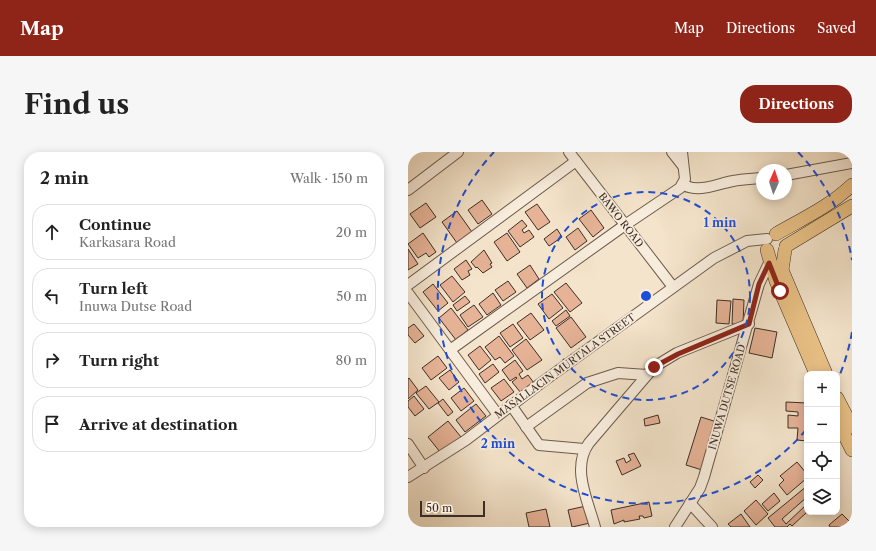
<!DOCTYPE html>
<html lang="en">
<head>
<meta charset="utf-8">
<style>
	:root { --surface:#fff; --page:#f6f6f6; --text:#222; --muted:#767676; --line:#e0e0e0; --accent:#8f2418 }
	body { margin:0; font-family:"Libre Caslon Text",serif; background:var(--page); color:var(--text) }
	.controls { position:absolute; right:12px; bottom:12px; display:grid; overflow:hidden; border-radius:8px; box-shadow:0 2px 10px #0003 }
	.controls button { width:36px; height:36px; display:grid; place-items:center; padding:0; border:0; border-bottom:1px solid var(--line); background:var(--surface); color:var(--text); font:20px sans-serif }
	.compass { position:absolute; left:348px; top:12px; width:36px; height:36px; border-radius:50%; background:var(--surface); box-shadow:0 2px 10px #0003; rotate:3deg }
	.scale { position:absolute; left:12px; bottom:10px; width:65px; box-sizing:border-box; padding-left:4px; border:2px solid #3e2d25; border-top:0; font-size:11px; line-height:14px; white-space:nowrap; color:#3e2d25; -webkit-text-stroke:3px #f8eddd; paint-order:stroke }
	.stop { position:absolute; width:12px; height:12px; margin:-9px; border:3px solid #8f2418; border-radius:50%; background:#fff }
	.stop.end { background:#8f2418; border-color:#fff; box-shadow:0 1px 4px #0008 }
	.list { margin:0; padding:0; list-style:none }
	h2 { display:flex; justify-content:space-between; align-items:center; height:52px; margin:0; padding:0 16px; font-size:17px }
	h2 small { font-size:13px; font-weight:400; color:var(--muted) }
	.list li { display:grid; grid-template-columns:26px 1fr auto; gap:12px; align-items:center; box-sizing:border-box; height:56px; margin:0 8px 8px; padding:0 8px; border:1px solid var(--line); border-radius:16px }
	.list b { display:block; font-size:15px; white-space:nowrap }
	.list p { margin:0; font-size:13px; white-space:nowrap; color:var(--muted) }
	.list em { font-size:13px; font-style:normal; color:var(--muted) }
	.icon { flex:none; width:22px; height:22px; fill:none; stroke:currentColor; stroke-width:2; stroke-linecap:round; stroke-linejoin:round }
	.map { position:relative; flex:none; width:444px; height:375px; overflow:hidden; border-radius:16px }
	header { display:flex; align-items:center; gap:24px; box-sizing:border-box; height:56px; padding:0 20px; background:var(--accent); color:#fff }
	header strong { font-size:19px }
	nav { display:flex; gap:22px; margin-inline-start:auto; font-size:14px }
	.intro { display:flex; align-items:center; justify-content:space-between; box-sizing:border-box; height:96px; padding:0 24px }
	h1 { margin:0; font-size:28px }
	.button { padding:10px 18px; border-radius:16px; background:var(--accent); color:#fff; font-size:14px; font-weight:700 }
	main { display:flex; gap:24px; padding:0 24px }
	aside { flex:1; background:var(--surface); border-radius:16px; box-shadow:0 2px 10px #0003 }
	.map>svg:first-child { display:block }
</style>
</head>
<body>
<header>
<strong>Map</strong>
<nav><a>Map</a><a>Directions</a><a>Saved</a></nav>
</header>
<div class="intro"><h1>Find us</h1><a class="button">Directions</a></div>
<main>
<aside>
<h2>2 min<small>Walk · 150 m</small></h2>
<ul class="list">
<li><svg class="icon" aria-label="ahead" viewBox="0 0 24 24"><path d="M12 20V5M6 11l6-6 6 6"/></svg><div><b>Continue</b><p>Karkasara Road</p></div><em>20 m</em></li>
<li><svg class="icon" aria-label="left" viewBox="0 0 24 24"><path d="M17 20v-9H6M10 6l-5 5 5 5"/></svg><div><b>Turn left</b><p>Inuwa Dutse Road</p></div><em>50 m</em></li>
<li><svg class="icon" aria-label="right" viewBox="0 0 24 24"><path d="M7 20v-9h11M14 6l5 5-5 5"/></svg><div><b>Turn right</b></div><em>80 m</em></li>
<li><svg class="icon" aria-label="arrive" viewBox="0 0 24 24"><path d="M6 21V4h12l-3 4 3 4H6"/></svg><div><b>Arrive at destination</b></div></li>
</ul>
</aside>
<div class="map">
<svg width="444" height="375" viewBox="0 0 444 375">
	<rect width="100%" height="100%" fill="#f4e4cb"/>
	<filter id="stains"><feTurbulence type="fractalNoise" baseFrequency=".005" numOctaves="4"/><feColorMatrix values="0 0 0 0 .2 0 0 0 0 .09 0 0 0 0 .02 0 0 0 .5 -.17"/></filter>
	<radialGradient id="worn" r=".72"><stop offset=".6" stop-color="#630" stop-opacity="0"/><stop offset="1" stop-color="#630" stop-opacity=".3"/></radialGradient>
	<!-- building -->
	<g fill="#e6b397" stroke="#3e2d25">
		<polygon points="74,48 84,62 70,72 60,58"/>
		<polygon points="18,51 28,65 12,76 2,62"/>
		<polygon points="129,52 142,70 130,78 117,60"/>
		<polygon points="183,58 196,76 185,85 171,67"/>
		<polygon points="49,59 64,80 49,91 34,70"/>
		<polygon points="114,68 119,74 114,78 116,81 121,78 126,85 112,95 100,79"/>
		<polygon points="170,76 179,89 167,98 158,85"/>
		<polygon points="149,77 154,85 141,94 136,87"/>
		<polygon points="15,81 28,100 21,105 18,101 10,106 0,92"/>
		<polygon points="99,81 112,100 99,109 86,90"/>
		<polygon points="0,97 10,112 0,118"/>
		<polygon points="76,98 84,111 82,112 84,115 75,121 69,115 68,116 63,110"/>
		<polygon points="58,108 64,117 60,119 62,123 54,128 46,117"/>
		<polygon points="122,113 131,127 119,136 109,122"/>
		<polygon points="44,124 57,140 45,150 32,133"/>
		<polygon points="100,129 108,140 95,149 87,138"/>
		<polygon points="158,131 174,151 162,160 146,140"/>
		<polygon points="25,132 40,151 30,159 15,140"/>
		<polygon points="85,141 93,153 79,163 71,152"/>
		<polygon points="144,142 155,156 141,167 130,152"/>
		<polygon points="57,144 62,150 49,159 45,153"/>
		<polygon points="325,147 336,148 335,173 324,172"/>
		<polygon points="309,148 323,149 321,172 308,171"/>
		<polygon points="66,153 75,165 60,175 52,163"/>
		<polygon points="43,156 60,178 48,188 31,166"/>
		<polygon points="158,158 162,164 148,174 144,169"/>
		<polygon points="123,161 136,178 122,188 109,171"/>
		<polygon points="163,165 178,185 163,196 148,176"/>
		<polygon points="6,172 16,184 7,191 0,183 0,176"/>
		<polygon points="105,172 115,186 102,195 92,181"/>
		<polygon points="347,176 369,180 364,206 341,201"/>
		<polygon points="91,184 106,204 97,211 92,205 87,208 77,195"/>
		<polygon points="118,187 134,208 119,218 104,198"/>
		<polygon points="72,194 83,208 71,218 60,203"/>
		<polygon points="30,204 39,216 23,228 14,216"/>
		<polygon points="107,208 115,219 111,222 114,227 120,223 126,231 113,241 104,230 109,226 108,225 102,229 94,218"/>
		<polygon points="85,212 91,220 77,231 71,222"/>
		<polygon points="42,218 51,230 41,238 31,226"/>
		<polygon points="1,226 10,238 0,247 0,227"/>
		<polygon points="96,227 106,240 93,249 83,236"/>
		<polygon points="18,234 31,250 21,257 8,241"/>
		<polygon points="56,236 66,249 53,259 43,246"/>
		<polygon points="6,244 16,257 7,264 0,255 0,249"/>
		<polygon points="35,247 45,260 40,264 30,251"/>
		<polygon points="378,250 399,251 399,289 389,288 390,276 380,276 380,263 390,264 390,260 378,259"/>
		<polygon points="68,252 78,264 57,280 48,268"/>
		<polygon points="250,263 252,271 237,274 236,267"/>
		<polygon points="293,265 309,270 294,318 278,313"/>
		<polygon points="40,269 53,285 32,300 20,285"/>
		<polygon points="226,301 233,314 214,323 208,309 216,306 218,311 223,308 220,303"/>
		<polygon points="389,310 399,322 399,326 379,343 371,333 376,328 372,324"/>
		<polygon points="350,323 355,328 347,336 342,330"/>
		<polygon points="399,334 399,345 374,367 378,372 398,353 399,360 384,374 382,372 379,375 367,375 360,366"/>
		<polygon points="366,341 372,349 360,359 354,352"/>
		<polygon points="348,348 360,362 348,373 336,359"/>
		<polygon points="241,350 244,364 236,366 235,364 231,364 232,367 216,370 216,368 206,372 203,358"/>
		<polygon points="178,354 182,371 164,375 160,358"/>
		<polygon points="138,357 142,375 121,375 118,361"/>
		<polygon points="333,362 342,375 323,375 320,372"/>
		<polygon points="434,362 444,372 444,375 422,375 421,373"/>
	</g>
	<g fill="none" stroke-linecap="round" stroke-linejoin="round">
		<!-- minor casing -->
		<g stroke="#6c5b4e" stroke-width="12">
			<g id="minor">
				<polyline points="161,0 265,135"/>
				<polyline points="264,0 275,14"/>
				<polyline points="378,23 444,11"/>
				<path d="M275,33C293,41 308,32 325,29C335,27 344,27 354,26"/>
				<polyline points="0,38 50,0"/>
				<polyline points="0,133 168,9"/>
				<polyline points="0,141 90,263"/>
				<polyline points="42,198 217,73 272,36 277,27 274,0"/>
				<polyline points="103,253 131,293 176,297"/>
				<polyline points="118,275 179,231 210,221 239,223"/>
				<polyline points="0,292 16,316"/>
				<polyline points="0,325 58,288 133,231 306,106 339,89 359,87"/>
				<polyline points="282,351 304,375"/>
				<path d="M187,375C180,349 163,316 181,291L246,215L269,201L341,172"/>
				<polyline points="267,375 292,336 296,325 351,132 361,111"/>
			</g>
		</g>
		<!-- major casing -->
		<g stroke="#3e2d25" stroke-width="14">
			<g id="major">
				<path d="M368,82C394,67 422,54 444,33"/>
				<polyline points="378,94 444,54"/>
				<polyline points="359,98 368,129 408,222"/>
				<polyline points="377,98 374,118 418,222"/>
				<polyline points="429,246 444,275"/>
				<polyline points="429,268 444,298"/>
			</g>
		</g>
		<!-- minor -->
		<use href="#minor" stroke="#f8eddd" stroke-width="10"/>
		<!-- major -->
		<use href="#major" stroke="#eac286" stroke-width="13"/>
	</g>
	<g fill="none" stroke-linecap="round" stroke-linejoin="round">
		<!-- route -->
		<polyline stroke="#8f2418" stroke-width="5" points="246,215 270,202 341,172 351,132 361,111 372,139"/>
	</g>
	<!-- distance rings -->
	<g fill="none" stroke="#1d4ed8" stroke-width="2" stroke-dasharray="7 5">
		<circle cx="238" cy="144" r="104"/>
		<path d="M444 180A209 209 0 0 1 430 227M398 278A209 209 0 1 1 86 0M390 0A209 209 0 0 1 444 108"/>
	</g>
	<g text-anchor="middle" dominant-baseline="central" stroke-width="3.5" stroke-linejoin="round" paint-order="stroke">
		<!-- street labels -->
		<g font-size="10" fill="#3e2d25" stroke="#f8eddd">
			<text transform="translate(213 68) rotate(52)">BAWO ROAD</text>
			<text transform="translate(157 214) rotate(-36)">MASALLACIN MURTALA STREET</text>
			<text transform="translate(319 245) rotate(-74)">INUWA DUTSE ROAD</text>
		</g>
	</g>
	<circle cx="238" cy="144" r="6" fill="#1d4ed8" stroke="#f8eddd" stroke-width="2"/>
	<g font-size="12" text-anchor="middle" font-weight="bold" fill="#1d4ed8" stroke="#f8eddd" stroke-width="3.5" stroke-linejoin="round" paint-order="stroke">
		<text x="312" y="75">1 min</text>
		<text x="90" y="296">2 min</text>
	</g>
	<rect width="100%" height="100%" filter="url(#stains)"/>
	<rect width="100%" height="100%" fill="url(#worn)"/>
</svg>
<div class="controls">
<button>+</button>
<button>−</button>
<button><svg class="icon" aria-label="locate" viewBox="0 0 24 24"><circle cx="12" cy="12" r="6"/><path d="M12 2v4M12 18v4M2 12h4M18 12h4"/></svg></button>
<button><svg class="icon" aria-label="layers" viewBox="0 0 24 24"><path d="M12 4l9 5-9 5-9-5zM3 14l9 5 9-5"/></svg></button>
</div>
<svg class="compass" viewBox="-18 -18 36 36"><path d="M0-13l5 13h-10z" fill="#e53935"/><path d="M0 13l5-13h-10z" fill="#767676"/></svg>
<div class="scale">50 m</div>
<div class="stop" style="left:372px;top:139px"></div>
<div class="stop end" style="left:246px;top:215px"></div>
</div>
</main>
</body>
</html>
